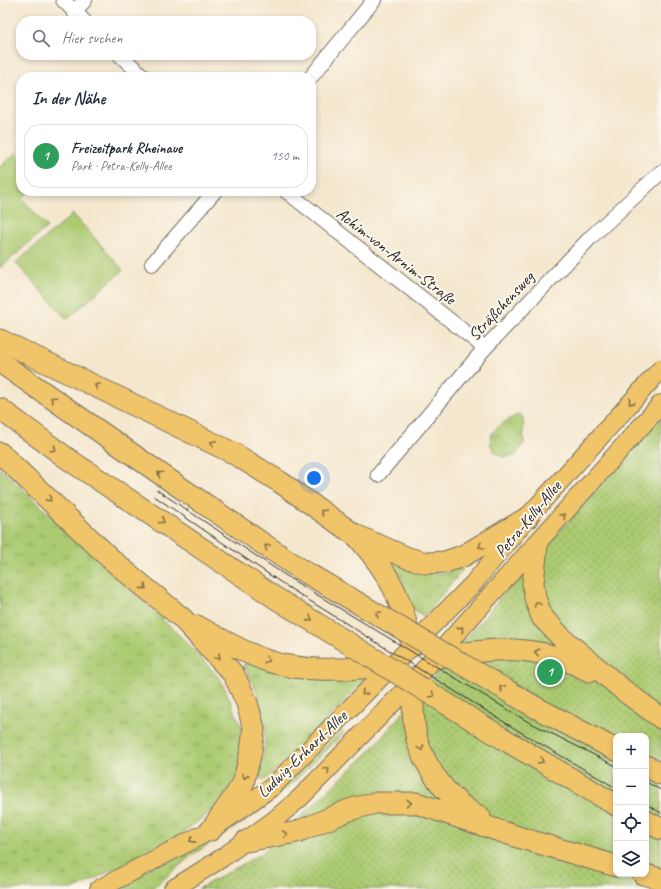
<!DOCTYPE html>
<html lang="de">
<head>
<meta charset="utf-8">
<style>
	:root { --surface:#fff; --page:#f2f2f3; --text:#1f2937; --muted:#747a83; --line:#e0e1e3; --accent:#ea580c }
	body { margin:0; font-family:Caveat,sans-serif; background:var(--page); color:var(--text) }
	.controls { position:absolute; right:12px; bottom:12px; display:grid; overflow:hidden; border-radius:8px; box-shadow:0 2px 6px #0003 }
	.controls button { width:36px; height:36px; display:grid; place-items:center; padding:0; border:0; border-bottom:1px solid var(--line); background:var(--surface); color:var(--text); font:20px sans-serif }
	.you { position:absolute; left:314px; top:478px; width:14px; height:14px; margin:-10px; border:3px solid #fff; border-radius:50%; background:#1a73e8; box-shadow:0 0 0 6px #1a73e833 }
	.badge { display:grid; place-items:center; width:26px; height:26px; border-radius:50%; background:var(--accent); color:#fff; font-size:13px; font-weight:700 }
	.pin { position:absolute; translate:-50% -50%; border:2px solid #fff; box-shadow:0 1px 4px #0006 }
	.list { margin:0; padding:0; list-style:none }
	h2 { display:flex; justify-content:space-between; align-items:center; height:52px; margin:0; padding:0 16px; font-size:17px }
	h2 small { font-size:13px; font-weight:400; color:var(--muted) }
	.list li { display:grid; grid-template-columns:26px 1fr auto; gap:12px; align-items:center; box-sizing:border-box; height:64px; margin:0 8px 8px; padding:0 8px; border:1px solid var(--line); border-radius:16px }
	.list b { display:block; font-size:15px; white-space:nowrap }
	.list p { margin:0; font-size:13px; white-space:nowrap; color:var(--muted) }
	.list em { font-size:13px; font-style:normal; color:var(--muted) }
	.icon { flex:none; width:22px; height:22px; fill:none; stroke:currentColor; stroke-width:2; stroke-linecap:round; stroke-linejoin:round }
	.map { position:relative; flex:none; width:661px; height:889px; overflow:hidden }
	.search { position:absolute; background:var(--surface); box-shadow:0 2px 6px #0003; left:16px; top:16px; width:300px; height:44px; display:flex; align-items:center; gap:10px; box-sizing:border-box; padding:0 14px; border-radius:16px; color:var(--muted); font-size:15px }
	.panel { position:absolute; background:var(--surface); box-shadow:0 2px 6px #0003; left:16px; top:72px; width:300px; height:124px; border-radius:16px }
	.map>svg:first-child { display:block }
</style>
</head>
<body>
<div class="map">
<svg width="661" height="889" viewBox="0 0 661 889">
	<defs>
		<pattern id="grass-tufts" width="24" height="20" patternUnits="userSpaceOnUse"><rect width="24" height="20" fill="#acca71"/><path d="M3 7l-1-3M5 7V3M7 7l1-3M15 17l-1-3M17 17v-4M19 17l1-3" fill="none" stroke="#8ca45d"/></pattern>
		<pattern id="park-dots" width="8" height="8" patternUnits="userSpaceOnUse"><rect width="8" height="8" fill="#acca71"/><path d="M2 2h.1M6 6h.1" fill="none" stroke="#8ca45d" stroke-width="1.8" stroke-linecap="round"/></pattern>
	</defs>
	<rect width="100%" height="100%" fill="#fbf7ec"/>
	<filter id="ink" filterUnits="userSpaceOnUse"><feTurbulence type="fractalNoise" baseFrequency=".025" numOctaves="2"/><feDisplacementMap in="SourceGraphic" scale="8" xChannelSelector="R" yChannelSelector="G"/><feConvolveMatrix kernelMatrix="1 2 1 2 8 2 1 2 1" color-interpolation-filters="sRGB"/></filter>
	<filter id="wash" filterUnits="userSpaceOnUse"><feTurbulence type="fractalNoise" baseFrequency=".012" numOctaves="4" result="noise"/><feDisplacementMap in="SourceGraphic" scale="16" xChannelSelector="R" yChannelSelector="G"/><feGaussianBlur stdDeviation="0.9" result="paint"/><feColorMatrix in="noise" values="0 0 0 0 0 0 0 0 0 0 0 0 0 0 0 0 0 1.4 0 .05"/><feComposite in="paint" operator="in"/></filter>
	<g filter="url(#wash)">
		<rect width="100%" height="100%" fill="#f4e7ce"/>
		<!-- grass -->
		<g fill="url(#grass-tufts)" stroke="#6c7a4e">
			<path d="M517,415H521L523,418L524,443L516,455L503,457C498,455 494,452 492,447C484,431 507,421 517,415Z"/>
			<polygon points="0,468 181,637 221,680 242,728 242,747 237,777 224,796 206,815 181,834 75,889 0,889"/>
			<path d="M396,564C411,568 425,573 441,573C448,573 456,567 463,569L424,616L413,609L401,578L394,566Z"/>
			<path d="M245,663L363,676L364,680L304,744L266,779L263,780L259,776C270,734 266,703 243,665Z"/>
			<polygon points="342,730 344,733 287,788 246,820 192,855 152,889 116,889 290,781"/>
		</g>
		<!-- park -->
		<path fill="url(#park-dots)" stroke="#6c7a4e" fill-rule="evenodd" d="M661,417V889H198L261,854L371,750L519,576L546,550L558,533ZM616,736H646V874H616Z"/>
		<!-- pitch -->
		<g fill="#acca71" stroke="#6c7a4e">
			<polygon points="16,153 21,158 21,191 30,191 22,198 47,227 0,268 0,167"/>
			<polygon points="73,214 123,270 67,319 16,263"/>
		</g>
	</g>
	<g filter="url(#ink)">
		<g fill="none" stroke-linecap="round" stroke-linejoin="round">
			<!-- minor casing -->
			<g stroke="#716d64" stroke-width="16">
				<g id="minor">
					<polyline points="63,0 84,21"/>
					<polyline points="74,12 85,0"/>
					<polyline points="120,55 144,77"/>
					<polyline points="311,77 374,0"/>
					<polyline points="286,191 485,348"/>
					<polyline points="152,264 215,191"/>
					<polyline points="378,475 485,348 592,236 661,172"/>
				</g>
			</g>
			<!-- major casing -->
			<g stroke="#716d64" stroke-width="20">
				<g id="major">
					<polyline points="99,889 211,830 272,787 473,584 527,518 661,369"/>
					<polyline points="173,889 222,858 273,821 300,798 413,682 661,404"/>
				</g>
			</g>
			<!-- highway casing -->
			<g stroke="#716d64" stroke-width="23">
				<g id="highway">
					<polyline points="0,340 233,453 280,482 355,535 408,558 427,563 445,562 463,556 527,518"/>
					<polyline points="0,362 162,475 300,569"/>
					<polyline points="0,409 68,459 277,599"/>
					<polyline points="0,453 113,561 182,618 234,675 247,703 254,729 251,751 243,784 211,830"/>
					<path d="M360,540C392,577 401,598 412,646"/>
					<polyline points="537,545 533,583 535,598 542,617 562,638 623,690 661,718"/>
					<path d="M197,626C219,638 241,651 265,660C306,674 350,669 392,666"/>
					<path d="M435,658C494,648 534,642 589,671"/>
					<path d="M413,682C413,703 412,726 419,746C430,775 452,803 480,817"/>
					<polyline points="535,707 616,750"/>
					<polyline points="507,741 616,805"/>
					<polyline points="646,766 661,774"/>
					<polyline points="646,821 661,829"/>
					<polyline points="246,841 297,832 349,810 375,803 416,803 518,837 616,866"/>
					<polyline points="643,874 661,879"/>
				</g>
			</g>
			<!-- minor -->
			<use href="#minor" stroke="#fff" stroke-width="14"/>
			<!-- major -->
			<use href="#major" stroke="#f0c469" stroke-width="18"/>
			<!-- highway -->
			<use href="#highway" stroke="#f0c469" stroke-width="21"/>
			<!-- tram -->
			<g stroke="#2b2b2b" stroke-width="1">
				<polyline points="157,490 291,579 525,720 616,766"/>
				<polyline points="154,496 286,586 517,730 616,788"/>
				<polyline points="646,782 661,790"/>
				<polyline points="646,804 661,813"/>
			</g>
			<!-- highway-bridge casing -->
			<g stroke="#716d64" stroke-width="23" stroke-linecap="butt">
				<g id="highway-bridge">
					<polyline points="300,569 535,707"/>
					<polyline points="277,599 507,741"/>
				</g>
			</g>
			<!-- highway-bridge -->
			<use href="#highway-bridge" stroke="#f0c469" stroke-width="21"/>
		</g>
		<!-- one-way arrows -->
		<defs><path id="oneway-chevron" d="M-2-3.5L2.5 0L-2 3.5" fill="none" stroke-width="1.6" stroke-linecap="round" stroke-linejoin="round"/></defs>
		<g stroke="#847047">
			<use href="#oneway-chevron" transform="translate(97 386) rotate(-154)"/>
			<use href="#oneway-chevron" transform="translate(53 399) rotate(-145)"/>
			<use href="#oneway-chevron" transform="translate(631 402) rotate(132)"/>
			<use href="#oneway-chevron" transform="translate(213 443) rotate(-154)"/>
			<use href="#oneway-chevron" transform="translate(54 449) rotate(36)"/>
			<use href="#oneway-chevron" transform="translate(160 474) rotate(-145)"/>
			<use href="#oneway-chevron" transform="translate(49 499) rotate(44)"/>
			<use href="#oneway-chevron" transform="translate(323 512) rotate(-145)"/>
			<use href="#oneway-chevron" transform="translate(563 516) rotate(-49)"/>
			<use href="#oneway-chevron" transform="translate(162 521) rotate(34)"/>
			<use href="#oneway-chevron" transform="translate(481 546) rotate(149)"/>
			<use href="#oneway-chevron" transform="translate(267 547) rotate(-146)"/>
			<use href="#oneway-chevron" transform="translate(144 587) rotate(40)"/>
			<use href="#oneway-chevron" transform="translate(537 604) rotate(-111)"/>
			<use href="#oneway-chevron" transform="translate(378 614) rotate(-150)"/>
			<use href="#oneway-chevron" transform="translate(310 619) rotate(32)"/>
			<use href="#oneway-chevron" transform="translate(461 629) rotate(-48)"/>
			<use href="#oneway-chevron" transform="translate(537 652) rotate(-167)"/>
			<use href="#oneway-chevron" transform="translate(218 657) rotate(47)"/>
			<use href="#oneway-chevron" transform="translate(267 660) rotate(17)"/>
			<use href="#oneway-chevron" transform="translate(502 688) rotate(-150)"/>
			<use href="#oneway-chevron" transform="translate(364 693) rotate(135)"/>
			<use href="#oneway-chevron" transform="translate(432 695) rotate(32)"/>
			<use href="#oneway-chevron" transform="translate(421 748) rotate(69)"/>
			<use href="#oneway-chevron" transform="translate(541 761) rotate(30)"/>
			<use href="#oneway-chevron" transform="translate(327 770) rotate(-46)"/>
			<use href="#oneway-chevron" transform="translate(245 776) rotate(104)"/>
			<use href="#oneway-chevron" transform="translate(409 803) rotate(3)"/>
			<use href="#oneway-chevron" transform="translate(285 834) rotate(-10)"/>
			<use href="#oneway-chevron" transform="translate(192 840) rotate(152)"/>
		</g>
	</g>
	<g text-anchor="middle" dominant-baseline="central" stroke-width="4" stroke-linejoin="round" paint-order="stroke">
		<!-- street labels -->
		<g font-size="17" fill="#2b2b2b" stroke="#fbf7ec">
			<text transform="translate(396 256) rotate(38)">Achim-von-Arnim-Straße</text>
			<text transform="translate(501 306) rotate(-47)">Sträßchensweg</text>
			<text transform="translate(528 519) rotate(-50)">Petra-Kelly-Allee</text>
			<text transform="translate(302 754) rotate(-44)">Ludwig-Erhard-Allee</text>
		</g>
	</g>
</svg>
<div class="controls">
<button>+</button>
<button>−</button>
<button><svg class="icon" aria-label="locate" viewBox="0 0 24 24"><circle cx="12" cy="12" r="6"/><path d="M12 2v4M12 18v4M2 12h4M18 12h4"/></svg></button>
<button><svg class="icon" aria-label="layers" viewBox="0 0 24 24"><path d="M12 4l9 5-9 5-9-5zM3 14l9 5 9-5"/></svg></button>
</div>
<div class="you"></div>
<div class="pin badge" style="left:550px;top:672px;background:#2e9e5b">1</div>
<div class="search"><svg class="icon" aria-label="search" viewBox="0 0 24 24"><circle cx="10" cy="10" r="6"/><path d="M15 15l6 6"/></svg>Hier suchen</div>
<section class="panel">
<h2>In der Nähe<small></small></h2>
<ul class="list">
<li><span class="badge" style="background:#2e9e5b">1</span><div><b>Freizeitpark Rheinaue</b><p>Park · Petra-Kelly-Allee</p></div><em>150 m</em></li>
</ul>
</section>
</div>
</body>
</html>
